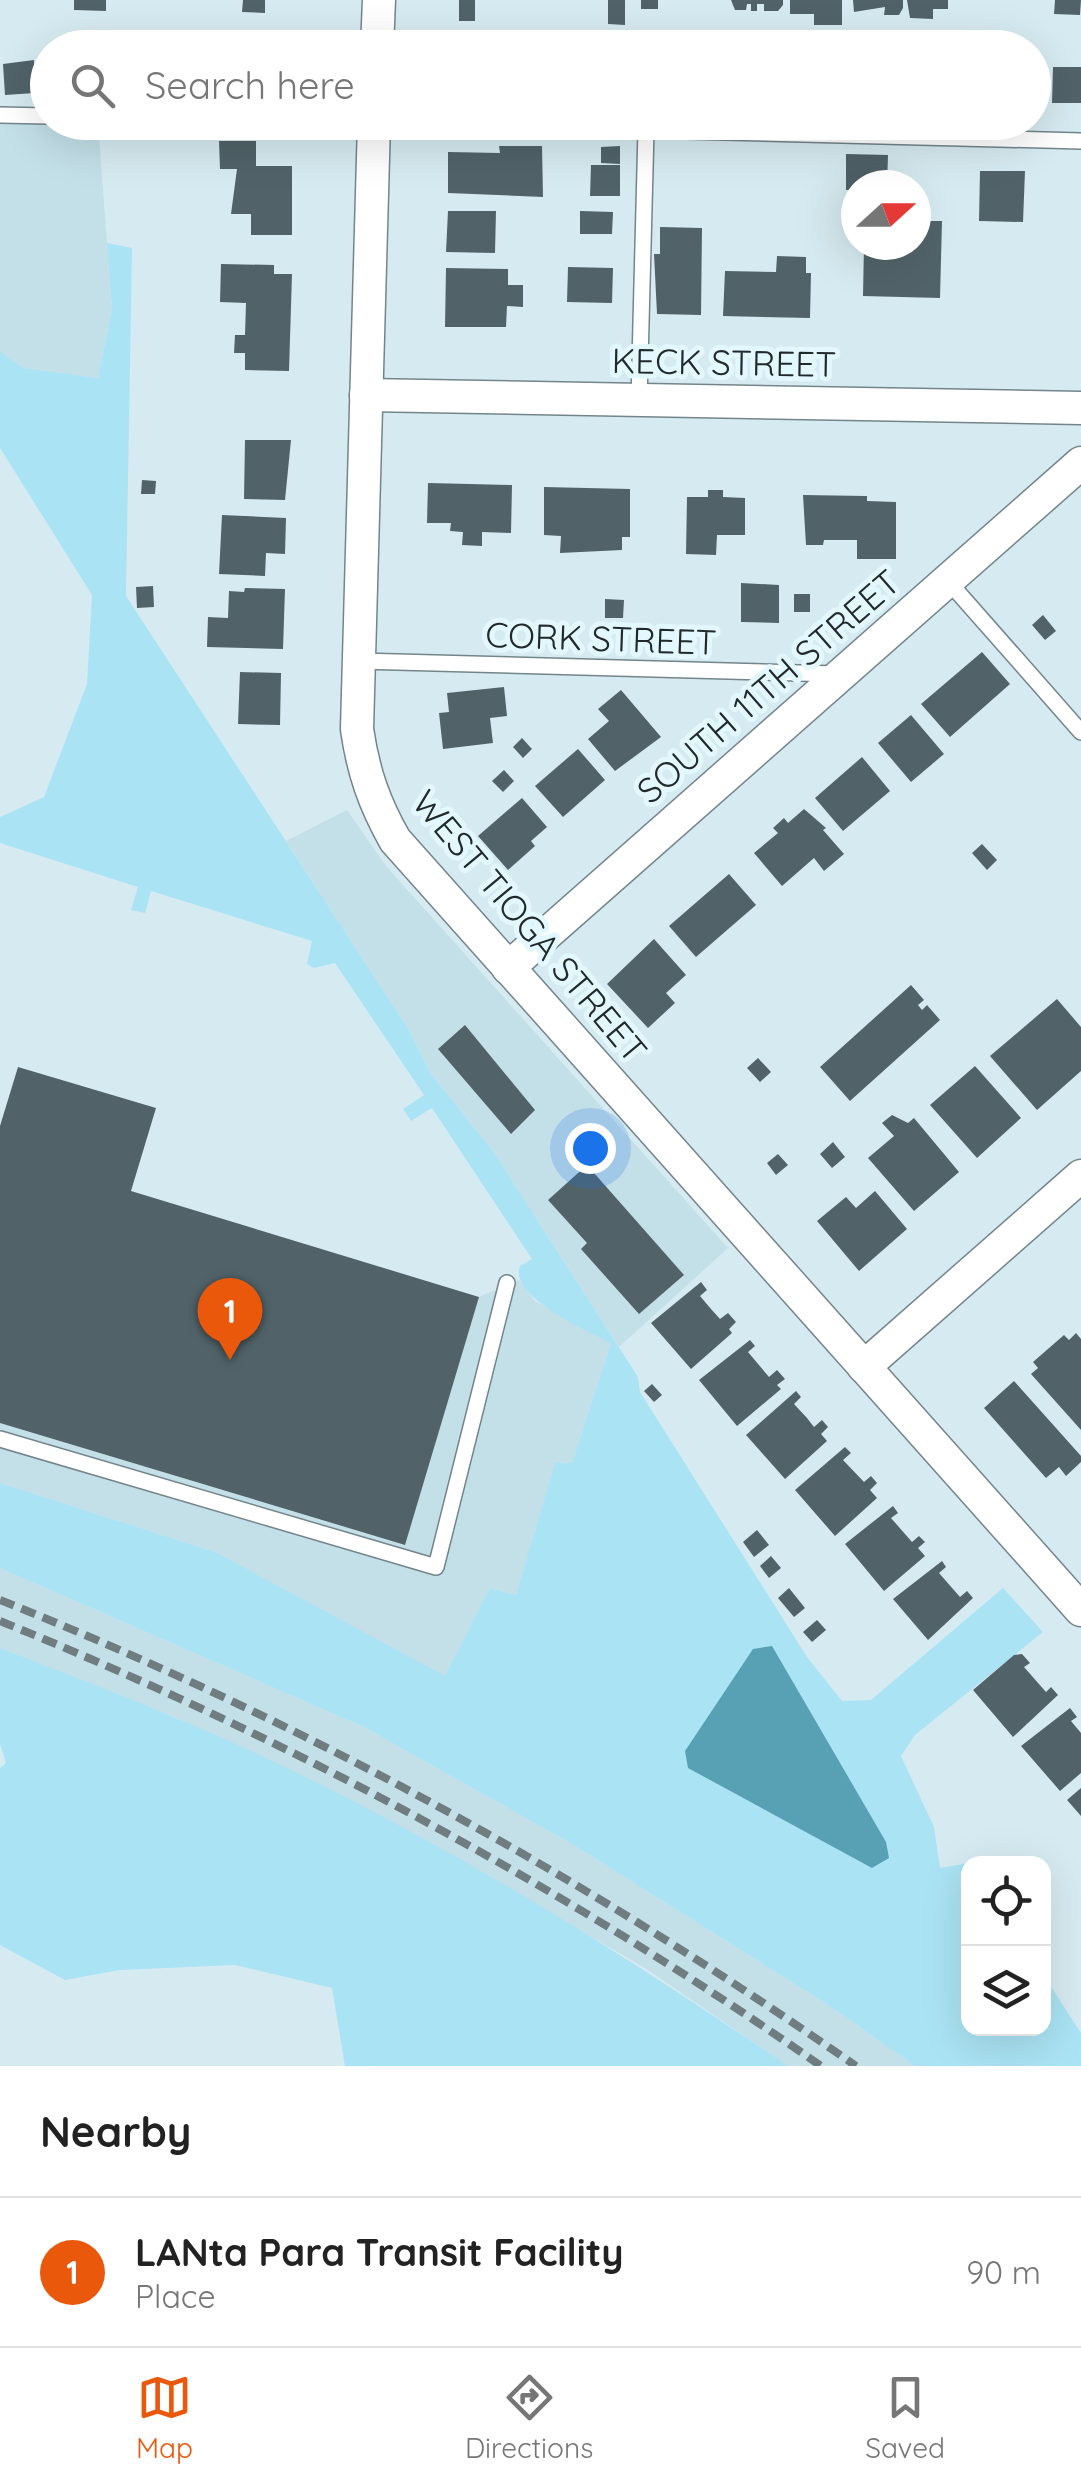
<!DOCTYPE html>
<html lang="en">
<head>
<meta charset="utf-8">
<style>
	:root { --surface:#fff; --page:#f2f2f2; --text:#222; --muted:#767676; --line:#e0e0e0; --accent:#ea580c }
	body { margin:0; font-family:Quicksand,sans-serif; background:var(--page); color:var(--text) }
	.controls { position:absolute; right:30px; bottom:30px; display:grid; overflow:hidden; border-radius:20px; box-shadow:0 10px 40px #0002 }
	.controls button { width:90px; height:90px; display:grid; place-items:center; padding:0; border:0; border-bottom:2px solid var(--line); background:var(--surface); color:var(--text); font:50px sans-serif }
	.compass { position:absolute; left:841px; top:170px; width:90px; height:90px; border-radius:50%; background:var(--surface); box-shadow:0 10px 40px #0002; rotate:69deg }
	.you { position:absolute; left:590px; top:1148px; width:35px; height:35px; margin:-25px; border:8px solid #fff; border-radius:50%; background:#1a73e8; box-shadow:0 0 0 15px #1a73e833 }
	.badge { display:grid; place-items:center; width:65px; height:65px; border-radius:50%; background:var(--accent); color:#fff; font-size:32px; font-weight:700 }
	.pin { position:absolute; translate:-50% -82px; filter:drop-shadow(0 2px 5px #0008) }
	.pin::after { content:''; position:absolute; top:52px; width:35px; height:30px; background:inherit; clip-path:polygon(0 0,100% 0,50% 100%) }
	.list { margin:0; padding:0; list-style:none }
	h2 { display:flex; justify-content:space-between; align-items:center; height:130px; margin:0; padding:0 40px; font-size:42px }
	h2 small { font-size:32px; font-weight:400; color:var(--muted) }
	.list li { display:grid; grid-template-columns:65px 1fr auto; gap:30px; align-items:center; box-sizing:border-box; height:150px; padding:0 40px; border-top:2px solid var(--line) }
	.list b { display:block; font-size:38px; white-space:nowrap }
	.list p { margin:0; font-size:32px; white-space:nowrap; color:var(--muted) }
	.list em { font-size:32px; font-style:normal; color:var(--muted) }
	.icon { flex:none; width:55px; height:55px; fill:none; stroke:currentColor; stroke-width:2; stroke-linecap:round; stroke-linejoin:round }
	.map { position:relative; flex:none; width:1081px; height:2066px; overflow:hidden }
	.search { position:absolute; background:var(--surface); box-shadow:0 10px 40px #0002; left:30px; right:30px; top:30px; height:110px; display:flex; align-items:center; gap:25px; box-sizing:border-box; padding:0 35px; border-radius:55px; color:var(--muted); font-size:38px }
	.sheet { height:280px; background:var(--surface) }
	nav { display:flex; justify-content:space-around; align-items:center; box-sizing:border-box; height:140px; border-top:2px solid var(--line); background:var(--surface); font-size:28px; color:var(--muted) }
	nav a { display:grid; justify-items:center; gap:5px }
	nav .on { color:var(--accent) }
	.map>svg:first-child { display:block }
</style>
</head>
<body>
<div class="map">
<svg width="1081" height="2066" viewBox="0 0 1081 2066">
	<rect width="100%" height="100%" fill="#d6ebf1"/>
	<!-- built -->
	<g fill="#c3dfe8">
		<polygon points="0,121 98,123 112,310 98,378 23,368 0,351"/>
		<polygon points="347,810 386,866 728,1248 619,1347 495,1154 431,1074 409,1030 286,841"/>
		<polygon points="519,1280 535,1301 611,1343 572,1463 555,1464 516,1595 490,1588 445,1677 215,1552 0,1483 0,1423 404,1545 479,1297"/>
		<polygon points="0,1568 364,1727 574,1845 833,2008 915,2066 788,2066 645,1968 410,1832 179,1719 0,1648"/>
	</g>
	<!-- green -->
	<g fill="#aae3f4">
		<path d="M107,243L132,248L126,596L409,1030L431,1074L495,1154L638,1377L640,1392L807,1657L842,1701L871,1700L1003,1588L1043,1632L915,1735L901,1756L934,1827L940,1868L969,1863L968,2028H1044V1976L1081,2033V2066H915L833,2008L574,1845L364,1727L0,1568V1483L215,1552L445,1676L490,1588L516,1595L555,1463H572L611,1343C589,1331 508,1297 520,1266L532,1259L432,1108L411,1121L403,1109L424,1095L335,963L314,968L307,964L312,941L151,891L145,913L131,910L138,887L0,843V817L44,797L87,684L92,595L0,448V351L23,368L98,378L112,310Z"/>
		<path d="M0,1648C59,1671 118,1693 176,1718C392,1809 595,1934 788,2066H345L332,1988L235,1965L120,1970L65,1980L0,1945V1768L6,1763L0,1744Z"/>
	</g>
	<!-- water -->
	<polygon fill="#58a0b4" points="772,1646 886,1842 889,1858 872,1868 688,1768 685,1751 753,1649"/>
	<!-- building -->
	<g fill="#516369">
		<polygon points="74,0 106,0 106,11 74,10"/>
		<polygon points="243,0 265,0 265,13 242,12"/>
		<rect x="459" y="0" width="16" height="21"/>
		<polygon points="608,0 625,0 625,25 608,24"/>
		<rect x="641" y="0" width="17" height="9"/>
		<polygon points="731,0 783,0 783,5 778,11 764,11 764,4 757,4 757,11 751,11 751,4 747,4 746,10 735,10"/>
		<polygon points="790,0 842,0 842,25 814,25 814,14 790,14"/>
		<polygon points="853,0 903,0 903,8 899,15 884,15 885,7 854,12"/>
		<polygon points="907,0 948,0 948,9 933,9 933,19 910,18"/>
		<polygon points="1055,0 1081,0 1080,15 1054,14"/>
		<polygon points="229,35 268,36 267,48 229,48"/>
		<polygon points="34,60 35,93 5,95 3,64"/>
		<polygon points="1053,67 1081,67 1081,103 1052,103"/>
		<polygon points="219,141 256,141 256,166 292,166 292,235 251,235 251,214 231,214 237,169 220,169"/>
		<polygon points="499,146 542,146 543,197 448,193 448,152 500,153"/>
		<polygon points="620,146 620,164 601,163 601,147"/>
		<polygon points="846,154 888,155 887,185 856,185 856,190 846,190"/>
		<polygon points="591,165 620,165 620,196 590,196"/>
		<polygon points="980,171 1025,171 1023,222 979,221"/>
		<polygon points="448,211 496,211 495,253 446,252"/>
		<polygon points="580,211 613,212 612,234 580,234"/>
		<polygon points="916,221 942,221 940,298 863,296 864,245 916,245"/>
		<polygon points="660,227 702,228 701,315 657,314 654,254 660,254"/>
		<polygon points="777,256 806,257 806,273 811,273 810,318 723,316 725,271 776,272"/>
		<polygon points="221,264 274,265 274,274 292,274 289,371 245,370 245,353 234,353 235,335 245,335 246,303 220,302"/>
		<polygon points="568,267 613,268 612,303 567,302"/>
		<polygon points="446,268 508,269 508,285 523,285 523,307 507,306 506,327 445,327"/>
		<polygon points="245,440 291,440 285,500 244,499"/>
		<polygon points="142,480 156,481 155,494 141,494"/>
		<polygon points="428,483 512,485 511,533 482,532 482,546 462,545 463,532 450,531 451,523 427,523"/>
		<polygon points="544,487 630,489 630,537 622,537 622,550 560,553 561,536 544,535"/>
		<polygon points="708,490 723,490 723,497 745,498 745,535 717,535 716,555 686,554 687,497 708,497"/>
		<polygon points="803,495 867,496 867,501 896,502 896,559 857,559 857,540 824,540 823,545 806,545"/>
		<polygon points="222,515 286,518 285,554 266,553 265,576 219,574"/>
		<polygon points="741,583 779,585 779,623 741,622"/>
		<polygon points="153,586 154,607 137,608 136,587"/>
		<polygon points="245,588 285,589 283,649 207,647 208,617 228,618 229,591 244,592"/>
		<rect x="794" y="594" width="16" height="18"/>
		<polygon points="605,599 624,600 623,618 605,618"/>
		<polygon points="1043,615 1056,631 1045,640 1032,625"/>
		<polygon points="982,652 1010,684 950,737 921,704"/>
		<polygon points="240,672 281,673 280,725 238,724"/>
		<polygon points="504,687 507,716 490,718 493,743 443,749 439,713 449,712 447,693"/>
		<polygon points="621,690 661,737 615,771 588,739 609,721 598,709"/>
		<polygon points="911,715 944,754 911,782 878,743"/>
		<polygon points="522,738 532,749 523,758 513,747"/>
		<polygon points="578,749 605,780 563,817 535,786"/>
		<polygon points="862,757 890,791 843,831 815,798"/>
		<polygon points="504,770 514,781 503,792 492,781"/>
		<polygon points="522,798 547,827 531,841 535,846 508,870 478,836"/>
		<polygon points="804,809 826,828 823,830 844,854 824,871 814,858 782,886 754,853 778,833 773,828 784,818 788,823"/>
		<polygon points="982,844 997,860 987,870 972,853"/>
		<polygon points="729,874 756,905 696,957 669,926"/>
		<polygon points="654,939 686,975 666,993 675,1003 648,1028 607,984"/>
		<polygon points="911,985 924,1000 918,1005 922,1010 927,1005 940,1020 850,1101 820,1067"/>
		<polygon points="1057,999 1081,1027 1081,1071 1037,1110 990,1056"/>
		<polygon points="465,1025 535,1110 511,1134 438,1049"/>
		<polygon points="758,1058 771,1072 760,1082 747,1068"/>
		<polygon points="975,1066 1021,1118 977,1158 930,1105"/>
		<polygon points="18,1067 156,1108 131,1191 479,1297 405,1545 0,1423 0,1126"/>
		<polygon points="892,1115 908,1123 914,1118 959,1172 914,1211 868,1158 894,1136 882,1123"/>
		<polygon points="833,1142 845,1157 832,1168 820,1154"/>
		<polygon points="778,1154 788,1165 776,1175 767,1163"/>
		<polygon points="587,1165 684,1275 639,1314 581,1249 587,1243 548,1200"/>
		<polygon points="875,1191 907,1229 859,1271 817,1221 846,1197 856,1208"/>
		<polygon points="701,1282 707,1290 700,1296 711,1309 720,1319 728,1313 736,1322 729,1329 732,1333 691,1369 651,1323"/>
		<polygon points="1076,1333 1081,1339 1081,1430 1031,1374 1038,1368 1033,1362 1064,1335 1069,1340"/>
		<polygon points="750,1340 755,1346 748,1352 769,1377 777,1370 785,1379 777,1385 781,1389 737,1426 699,1380"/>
		<polygon points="1014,1381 1081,1456 1081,1462 1066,1476 1059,1467 1046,1478 984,1408"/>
		<polygon points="652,1384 662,1395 654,1402 644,1391"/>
		<polygon points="796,1391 801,1397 794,1404 807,1418 814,1427 822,1420 828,1427 821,1434 827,1441 785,1479 746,1435"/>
		<polygon points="845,1447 851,1453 843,1460 864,1482 871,1476 877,1483 870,1490 877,1498 835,1536 795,1490"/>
		<polygon points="893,1506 898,1513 891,1518 912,1542 919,1536 925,1542 918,1548 925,1556 884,1591 845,1544"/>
		<polygon points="757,1530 769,1545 754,1557 743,1542"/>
		<polygon points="771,1556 781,1568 769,1578 760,1566"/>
		<polygon points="942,1561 946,1567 939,1573 960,1597 967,1591 973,1598 928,1640 893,1599"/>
		<polygon points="789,1588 805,1608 794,1617 778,1598"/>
		<polygon points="817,1620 826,1630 812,1642 803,1632"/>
		<polygon points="1022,1654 1030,1663 1024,1667 1046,1692 1051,1687 1058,1695 1013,1737 973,1690 1014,1655"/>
		<polygon points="1070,1708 1077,1717 1071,1721 1081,1733 1081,1773 1060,1791 1021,1746"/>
		<polygon points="1081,1788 1081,1816 1067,1800"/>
	</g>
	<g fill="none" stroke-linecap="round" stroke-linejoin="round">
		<!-- service casing -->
		<g stroke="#73858b" stroke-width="18">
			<g id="service">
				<polyline points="0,115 48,116"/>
				<polyline points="324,122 1081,141"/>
				<polyline points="639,400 646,130"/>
				<polyline points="948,581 1081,732"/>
				<polyline points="359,661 837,674"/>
				<polyline points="0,1439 436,1567 507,1283"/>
			</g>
		</g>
		<!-- minor casing -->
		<g stroke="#73858b" stroke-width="35">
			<g id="minor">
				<polyline points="377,48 379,0"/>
				<path d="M374,122L357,729C363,771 374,803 395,840L1081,1610"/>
				<polyline points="366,395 1081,408"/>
				<polyline points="508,968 1081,463"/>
				<polyline points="864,1367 1081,1176"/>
			</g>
		</g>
		<!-- service -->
		<use href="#service" stroke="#fff" stroke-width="15"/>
		<!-- minor -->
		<use href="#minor" stroke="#fff" stroke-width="32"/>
		<!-- rail -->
		<g stroke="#6f7d80" stroke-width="8" stroke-dasharray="15 8" stroke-linecap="butt">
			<path d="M0,1600C304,1721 588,1879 856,2066"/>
			<path d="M0,1621C289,1738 565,1887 821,2066"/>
		</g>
	</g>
	<g text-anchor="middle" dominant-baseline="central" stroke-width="10" stroke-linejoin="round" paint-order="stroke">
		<!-- street labels -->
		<g font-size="35" fill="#21292b" stroke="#e3f8fe">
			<text transform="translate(724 362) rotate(1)">KECK STREET</text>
			<text transform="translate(601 638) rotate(2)">CORK STREET</text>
			<text transform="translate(768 686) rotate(-41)">SOUTH 11TH STREET</text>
			<text transform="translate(530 926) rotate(50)">WEST TIOGA STREET</text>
		</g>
	</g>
</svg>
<div class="controls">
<button><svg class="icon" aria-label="locate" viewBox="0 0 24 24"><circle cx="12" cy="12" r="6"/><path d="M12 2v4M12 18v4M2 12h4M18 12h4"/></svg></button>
<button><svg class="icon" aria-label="layers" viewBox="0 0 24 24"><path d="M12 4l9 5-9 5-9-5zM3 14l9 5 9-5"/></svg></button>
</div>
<svg class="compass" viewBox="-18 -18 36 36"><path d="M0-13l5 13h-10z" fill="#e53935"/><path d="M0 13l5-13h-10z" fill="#767676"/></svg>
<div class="you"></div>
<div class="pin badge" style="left:230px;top:1360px">1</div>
<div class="search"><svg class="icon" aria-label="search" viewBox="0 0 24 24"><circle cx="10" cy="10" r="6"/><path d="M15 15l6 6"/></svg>Search here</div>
</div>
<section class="sheet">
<h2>Nearby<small></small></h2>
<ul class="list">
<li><span class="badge">1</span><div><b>LANta Para Transit Facility</b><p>Place</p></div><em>90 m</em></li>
</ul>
</section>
<nav>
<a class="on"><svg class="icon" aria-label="map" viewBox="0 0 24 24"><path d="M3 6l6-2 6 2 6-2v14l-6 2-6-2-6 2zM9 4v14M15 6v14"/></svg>Map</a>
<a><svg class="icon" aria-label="directions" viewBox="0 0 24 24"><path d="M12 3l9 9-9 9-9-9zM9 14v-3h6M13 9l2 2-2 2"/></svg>Directions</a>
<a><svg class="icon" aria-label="saved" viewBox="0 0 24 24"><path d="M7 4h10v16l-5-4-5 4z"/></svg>Saved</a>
</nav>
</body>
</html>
